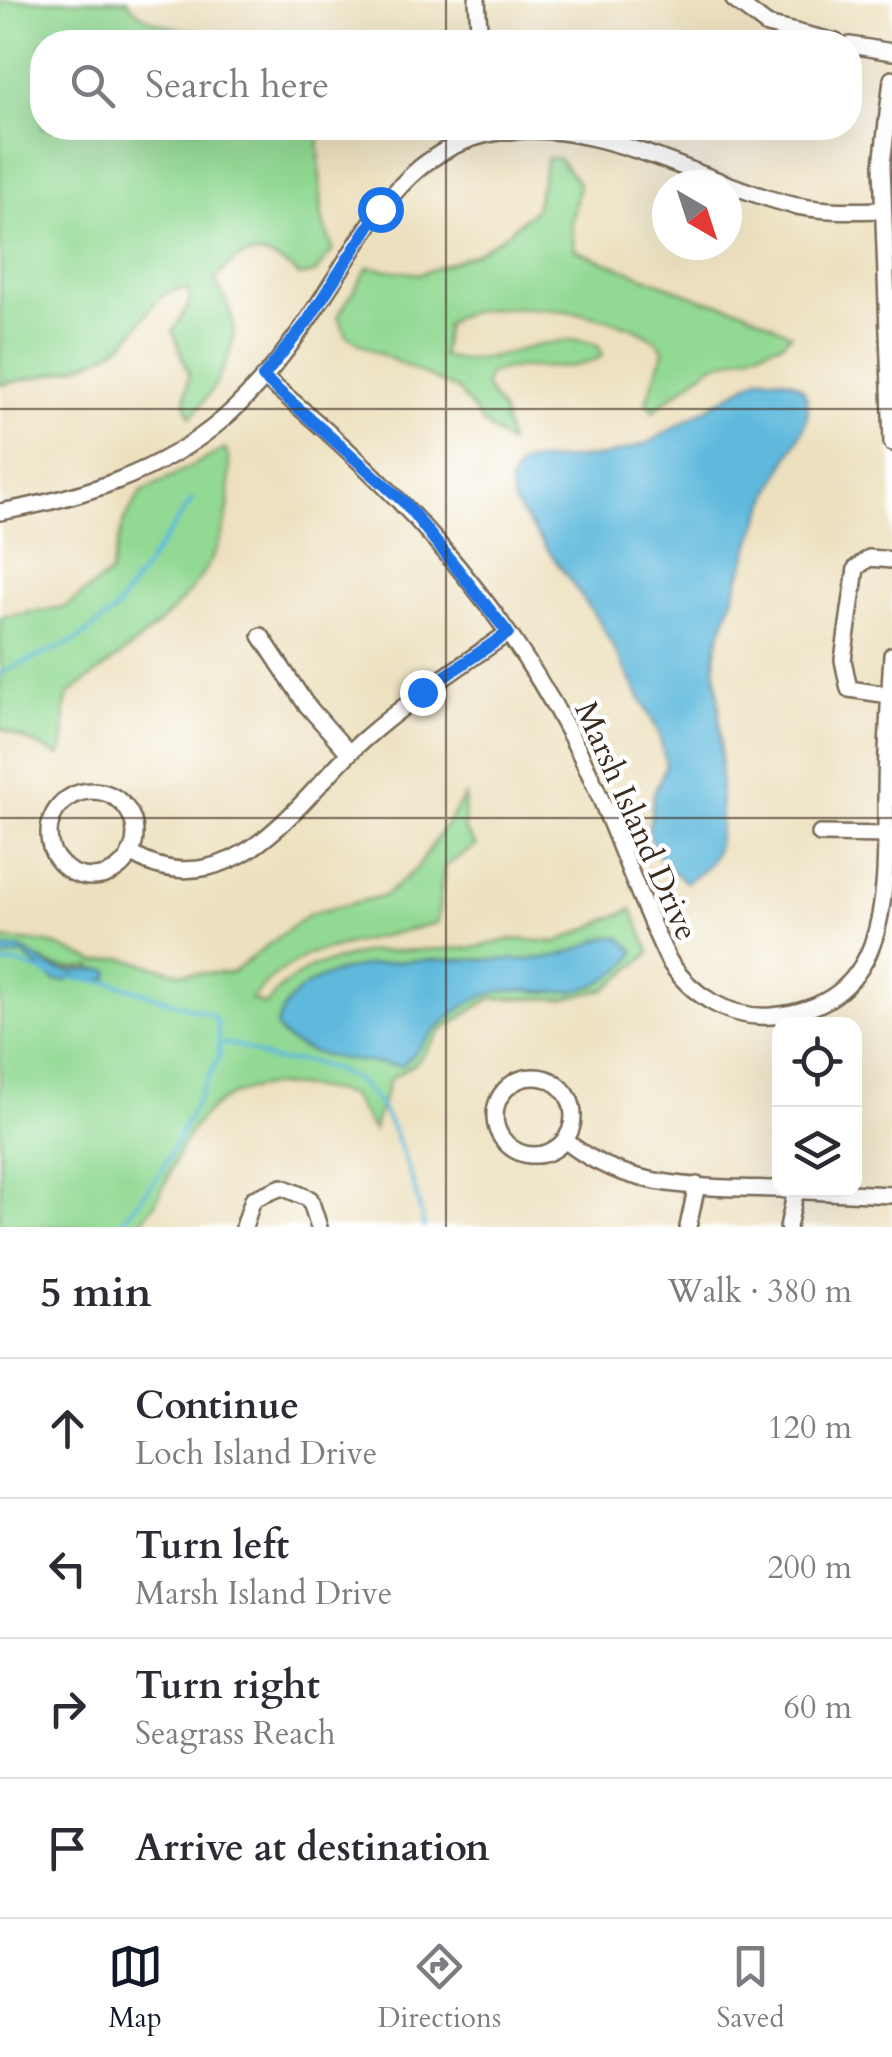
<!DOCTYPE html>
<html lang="en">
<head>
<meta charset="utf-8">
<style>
	:root { --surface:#fff; --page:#f7f7f7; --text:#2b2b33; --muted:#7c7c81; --line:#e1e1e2; --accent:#111827 }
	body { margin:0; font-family:Cardo,serif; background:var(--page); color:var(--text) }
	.controls { position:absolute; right:30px; bottom:30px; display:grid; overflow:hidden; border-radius:20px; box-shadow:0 10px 40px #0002 }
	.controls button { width:90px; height:90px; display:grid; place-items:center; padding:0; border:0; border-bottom:2px solid var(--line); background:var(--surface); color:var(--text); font:50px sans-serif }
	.compass { position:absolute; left:652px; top:170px; width:90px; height:90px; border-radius:50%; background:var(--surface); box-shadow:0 10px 40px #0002; rotate:141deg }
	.stop { position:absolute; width:30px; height:30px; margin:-22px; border:8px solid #1a73e8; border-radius:50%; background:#fff }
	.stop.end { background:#1a73e8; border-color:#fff; box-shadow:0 2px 10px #0008 }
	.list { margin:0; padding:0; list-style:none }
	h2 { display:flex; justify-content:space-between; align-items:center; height:130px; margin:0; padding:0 40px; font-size:42px }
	h2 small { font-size:32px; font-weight:400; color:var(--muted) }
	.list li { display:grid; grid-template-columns:65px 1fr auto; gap:30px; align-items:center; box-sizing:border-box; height:140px; padding:0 40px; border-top:2px solid var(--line) }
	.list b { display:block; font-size:38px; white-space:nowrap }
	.list p { margin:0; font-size:32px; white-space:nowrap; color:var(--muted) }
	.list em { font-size:32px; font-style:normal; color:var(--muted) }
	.icon { flex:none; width:55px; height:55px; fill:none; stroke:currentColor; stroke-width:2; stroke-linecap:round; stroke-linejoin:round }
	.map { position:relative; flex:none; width:892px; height:1227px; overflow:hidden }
	.search { position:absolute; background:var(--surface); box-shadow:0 10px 40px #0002; left:30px; right:30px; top:30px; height:110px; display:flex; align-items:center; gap:25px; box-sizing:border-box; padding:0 35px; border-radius:40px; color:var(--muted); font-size:38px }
	.sheet { height:690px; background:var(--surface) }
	nav { display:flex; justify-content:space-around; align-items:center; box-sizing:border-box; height:140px; border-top:2px solid var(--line); background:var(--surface); font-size:28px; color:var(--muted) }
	nav a { display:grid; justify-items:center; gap:5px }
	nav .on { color:var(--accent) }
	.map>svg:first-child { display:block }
</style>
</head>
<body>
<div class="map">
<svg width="892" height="1227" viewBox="0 0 892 1227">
	<rect width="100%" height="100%" fill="#fff"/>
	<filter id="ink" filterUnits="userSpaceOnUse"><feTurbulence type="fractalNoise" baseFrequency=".01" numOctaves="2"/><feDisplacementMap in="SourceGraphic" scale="20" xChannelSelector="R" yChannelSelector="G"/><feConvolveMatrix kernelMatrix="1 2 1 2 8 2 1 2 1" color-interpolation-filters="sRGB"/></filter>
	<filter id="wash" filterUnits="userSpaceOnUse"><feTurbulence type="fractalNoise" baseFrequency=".0048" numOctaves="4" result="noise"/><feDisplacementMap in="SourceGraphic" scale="40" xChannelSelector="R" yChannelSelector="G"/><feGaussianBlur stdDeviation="2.25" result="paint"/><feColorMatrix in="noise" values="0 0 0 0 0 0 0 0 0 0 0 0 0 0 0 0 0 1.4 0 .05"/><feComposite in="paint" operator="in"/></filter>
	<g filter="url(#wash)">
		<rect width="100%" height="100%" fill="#ece0be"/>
		<!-- green -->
		<g fill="#92d993" stroke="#668258" stroke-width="2.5">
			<path d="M0,0H127C145,33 222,33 256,42H42V128H318L322,219L333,249L315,273L300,276C269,249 243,243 215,280C221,293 232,310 233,324C237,355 210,396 191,417L185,403L189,373L173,331L189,304V289C150,286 146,328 119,346C83,372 42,375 0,385Z"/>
			<path d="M547,158H558L579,184L571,225L575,250L701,299L742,309L791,334L782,343L711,366L653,411L646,402L664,351C645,311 476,291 446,325L442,356C492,373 557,324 598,346L603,355C573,378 522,358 488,375L485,386L503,413L509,444L484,424L458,390L365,347L347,336L338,316L368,267L420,274L472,255L501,238L535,209Z"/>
			<path d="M225,449C232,463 229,479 229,495C227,586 135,644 69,694C60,710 69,734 60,756L0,728V617L65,607L110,574L124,521L141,492Z"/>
			<path d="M465,796L464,829L476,846L444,867L437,923L308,954L271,978L251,999L266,1005L281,987L311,967L366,952L473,948L512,939L557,942L632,909L650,953L606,989L563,999L491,998L443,1030L416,1063L390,1079L373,1130L350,1095C283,1079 217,1075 181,1148C164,1182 163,1199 136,1227H0V958L22,954L50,975L86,976L92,966C39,977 41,945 0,949V939L49,943L97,962L122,958L180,973H231L309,914L386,895L417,868Z"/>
		</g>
		<!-- water -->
		<g fill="#5fb9dd" stroke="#4d727e" stroke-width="2.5">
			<path d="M760,377C775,377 801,378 806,396C814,421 793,446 783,467C755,520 740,581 719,638C711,663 718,682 719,706C720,732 724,833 716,851C709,867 699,875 685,882L662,862L648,834L654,793L666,765L658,731L599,621L514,503L509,483L519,466L529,462L605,456L648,443Z"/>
			<path d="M607,937H620L635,951C631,963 624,967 614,974C564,1011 526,976 479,998C449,1012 425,1042 402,1066C367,1061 296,1061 276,1027C301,933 485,970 556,956C573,953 591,943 607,937Z"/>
			<path d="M18,948C35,953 43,967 61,970C78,974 92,966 110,971L109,978L93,981L72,975L67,981H55L22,954L0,958V949Z"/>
		</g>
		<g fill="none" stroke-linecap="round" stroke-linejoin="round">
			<!-- stream -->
			<g stroke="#5fb9dd" stroke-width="4">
				<polyline points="0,673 77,640 113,613 192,500"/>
				<polyline points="0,964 18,963 53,976"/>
				<polyline points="68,977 113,983 210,1014 217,1022 220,1055 161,1172 118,1227"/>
				<path d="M223,1044C244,1044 255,1055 274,1060C284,1063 295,1060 305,1061C319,1063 337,1071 350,1077C391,1097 415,1184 424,1227"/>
			</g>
		</g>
	</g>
	<g filter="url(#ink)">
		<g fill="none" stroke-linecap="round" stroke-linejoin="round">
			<!-- minor casing -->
			<g stroke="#796a56" stroke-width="20">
				<g id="minor">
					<polyline points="477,0 480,42"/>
					<polyline points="734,0 767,25 836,42"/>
					<polyline points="850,45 892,52"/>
					<polyline points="892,79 882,165 892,443"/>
					<path d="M263,377C388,478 497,594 572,738C610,810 633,888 669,961C691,995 729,1019 771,1016C892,1006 886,894 886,799C886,751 889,703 892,655"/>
					<path d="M0,512C79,498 160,473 222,420C262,386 295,340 323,297C366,232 402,155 484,135C587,111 689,177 784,203C817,212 849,211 882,210"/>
					<polyline points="261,636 305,703 349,753"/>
					<polyline points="889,695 849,689 843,660 856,568 869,558 892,560"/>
					<circle cx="92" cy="834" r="43"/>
					<polyline points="820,834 892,835"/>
					<path d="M130,853C162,873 197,875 232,859C282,836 320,779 361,742C407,701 458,668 508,633"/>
					<circle cx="534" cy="1116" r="39"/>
					<path d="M566,1141C626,1191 705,1187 780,1189"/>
					<polyline points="784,1190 892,1195"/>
					<polyline points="244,1227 253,1199 282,1187 310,1199 319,1227"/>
					<polyline points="688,1227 697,1185"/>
					<polyline points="788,1227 796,1190"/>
				</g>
			</g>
			<!-- minor -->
			<use href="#minor" stroke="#fff" stroke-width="15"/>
		</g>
	</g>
	<g fill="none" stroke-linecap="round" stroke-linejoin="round" filter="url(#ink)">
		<!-- route -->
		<polyline stroke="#1a73e8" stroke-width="12" points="380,209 307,322 263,377 406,504 508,633 422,692"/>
	</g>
	<!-- grid -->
	<path fill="none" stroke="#3b2a1e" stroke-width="2.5" stroke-opacity="0.55" d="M446,0V42M446,128V1227M0,409H892M0,818H892"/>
	<g text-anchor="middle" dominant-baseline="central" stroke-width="9" stroke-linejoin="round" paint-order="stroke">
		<!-- street labels -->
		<g font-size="32" fill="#3b2a1e" stroke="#fff">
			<text transform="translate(636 821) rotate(66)">Marsh Island Drive</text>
		</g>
	</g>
</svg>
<div class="controls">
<button><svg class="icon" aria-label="locate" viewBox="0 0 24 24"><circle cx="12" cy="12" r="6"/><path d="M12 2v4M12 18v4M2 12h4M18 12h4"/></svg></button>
<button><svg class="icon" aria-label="layers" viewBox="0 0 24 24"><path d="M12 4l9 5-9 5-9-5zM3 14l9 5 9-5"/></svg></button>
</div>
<svg class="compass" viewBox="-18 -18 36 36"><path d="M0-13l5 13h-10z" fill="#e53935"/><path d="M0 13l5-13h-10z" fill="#7c7c81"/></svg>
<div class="stop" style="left:380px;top:209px"></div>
<div class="stop end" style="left:422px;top:692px"></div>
<div class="search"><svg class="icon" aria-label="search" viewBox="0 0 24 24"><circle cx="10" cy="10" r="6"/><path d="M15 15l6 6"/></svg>Search here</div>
</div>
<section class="sheet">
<h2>5 min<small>Walk · 380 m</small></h2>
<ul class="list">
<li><svg class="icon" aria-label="ahead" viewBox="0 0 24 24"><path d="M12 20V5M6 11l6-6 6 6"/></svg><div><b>Continue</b><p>Loch Island Drive</p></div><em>120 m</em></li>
<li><svg class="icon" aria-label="left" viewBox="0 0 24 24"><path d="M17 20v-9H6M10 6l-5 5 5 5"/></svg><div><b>Turn left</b><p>Marsh Island Drive</p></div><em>200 m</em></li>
<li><svg class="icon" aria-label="right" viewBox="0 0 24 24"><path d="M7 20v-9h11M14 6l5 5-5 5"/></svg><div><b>Turn right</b><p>Seagrass Reach</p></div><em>60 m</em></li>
<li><svg class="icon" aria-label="arrive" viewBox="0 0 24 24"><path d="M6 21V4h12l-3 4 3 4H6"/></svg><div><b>Arrive at destination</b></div></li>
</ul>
</section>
<nav>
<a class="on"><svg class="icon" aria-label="map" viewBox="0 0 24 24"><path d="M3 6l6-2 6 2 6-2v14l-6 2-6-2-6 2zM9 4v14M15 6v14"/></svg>Map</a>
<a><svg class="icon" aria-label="directions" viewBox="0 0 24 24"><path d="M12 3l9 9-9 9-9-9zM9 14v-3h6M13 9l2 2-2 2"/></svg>Directions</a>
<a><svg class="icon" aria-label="saved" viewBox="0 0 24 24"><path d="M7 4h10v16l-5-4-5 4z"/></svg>Saved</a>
</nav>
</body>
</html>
